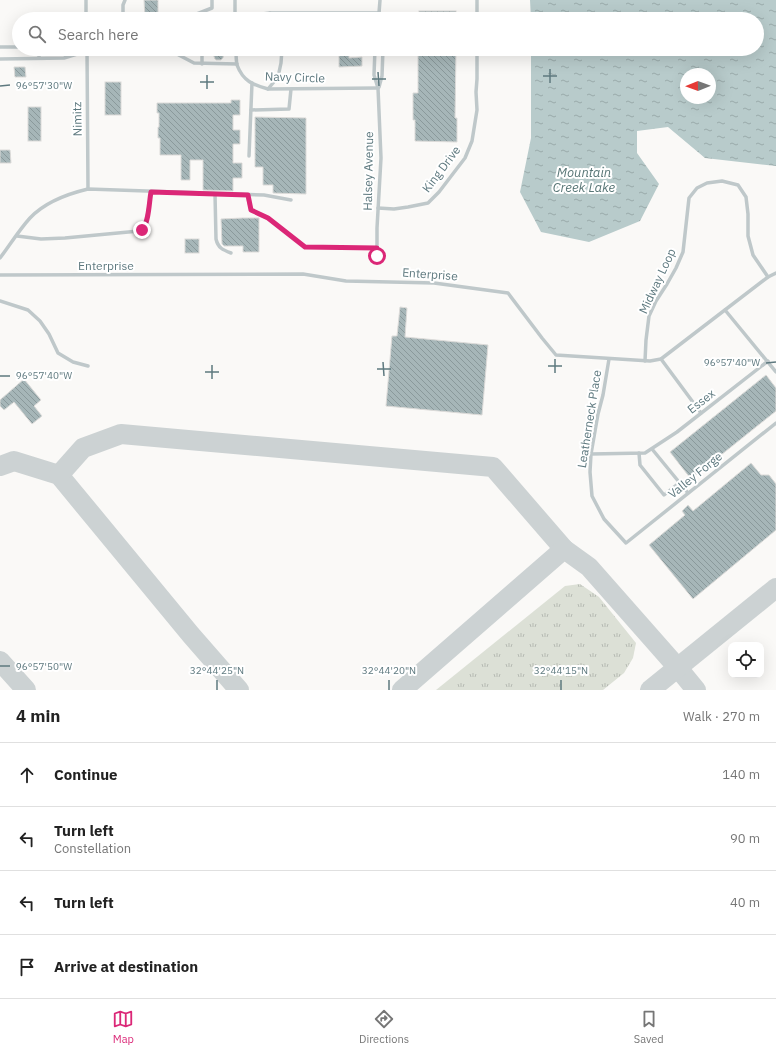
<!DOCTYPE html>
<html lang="en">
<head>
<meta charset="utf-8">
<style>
	:root { --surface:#fff; --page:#f2f2f2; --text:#222; --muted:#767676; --line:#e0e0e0; --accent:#db2777 }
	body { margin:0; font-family:"IBM Plex Sans",sans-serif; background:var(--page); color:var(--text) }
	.controls { position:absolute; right:12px; bottom:12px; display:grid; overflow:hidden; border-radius:8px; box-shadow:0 4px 16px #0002 }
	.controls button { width:36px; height:36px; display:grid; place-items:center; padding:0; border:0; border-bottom:1px solid var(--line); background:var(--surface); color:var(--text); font:20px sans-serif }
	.compass { position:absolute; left:680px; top:68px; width:36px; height:36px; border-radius:50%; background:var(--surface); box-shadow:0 4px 16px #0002; rotate:269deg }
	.stop { position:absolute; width:12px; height:12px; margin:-9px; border:3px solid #db2777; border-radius:50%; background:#fff }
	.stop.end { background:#db2777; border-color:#fff; box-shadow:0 1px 4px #0008 }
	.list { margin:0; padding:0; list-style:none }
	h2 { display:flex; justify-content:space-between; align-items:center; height:52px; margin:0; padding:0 16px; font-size:17px }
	h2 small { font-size:13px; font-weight:400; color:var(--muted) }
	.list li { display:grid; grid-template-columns:26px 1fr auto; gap:12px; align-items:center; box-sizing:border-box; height:64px; padding:0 16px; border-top:1px solid var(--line) }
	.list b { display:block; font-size:15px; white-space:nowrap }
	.list p { margin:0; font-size:13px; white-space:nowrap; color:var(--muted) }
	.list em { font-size:13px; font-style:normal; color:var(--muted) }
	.icon { flex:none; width:22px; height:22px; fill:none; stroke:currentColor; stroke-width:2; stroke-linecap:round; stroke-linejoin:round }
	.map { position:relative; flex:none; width:776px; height:690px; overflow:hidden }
	.search { position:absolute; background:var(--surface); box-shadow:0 4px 16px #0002; left:12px; right:12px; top:12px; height:44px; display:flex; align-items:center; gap:10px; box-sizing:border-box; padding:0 14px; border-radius:22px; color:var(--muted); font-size:15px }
	.sheet { height:308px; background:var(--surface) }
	nav { display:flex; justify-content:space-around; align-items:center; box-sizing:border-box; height:56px; border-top:1px solid var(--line); background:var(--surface); font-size:11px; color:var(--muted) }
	nav a { display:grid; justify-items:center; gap:2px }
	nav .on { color:var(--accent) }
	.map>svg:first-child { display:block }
</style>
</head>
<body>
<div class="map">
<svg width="776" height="690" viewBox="0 0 776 690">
	<defs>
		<pattern id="grass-tufts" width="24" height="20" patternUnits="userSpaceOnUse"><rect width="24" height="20" fill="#dce0d6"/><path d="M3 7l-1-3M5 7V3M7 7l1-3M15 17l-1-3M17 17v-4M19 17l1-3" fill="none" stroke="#b6bab3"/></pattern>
		<pattern id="water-ripples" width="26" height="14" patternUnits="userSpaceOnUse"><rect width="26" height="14" fill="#b8cbcb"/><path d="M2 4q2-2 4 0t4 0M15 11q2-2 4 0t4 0" fill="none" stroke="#9aa"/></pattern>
		<pattern id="building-back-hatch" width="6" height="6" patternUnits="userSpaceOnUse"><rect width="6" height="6" fill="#a6b6b8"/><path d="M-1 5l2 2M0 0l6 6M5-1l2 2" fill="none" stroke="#8a999b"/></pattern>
	</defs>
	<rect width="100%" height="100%" fill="#faf9f7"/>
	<!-- grass -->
	<polygon fill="url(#grass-tufts)" points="580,584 599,597 636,643 633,658 624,673 603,690 436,690 565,586"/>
	<!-- water -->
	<path fill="url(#water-ripples)" fill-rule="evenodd" d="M530,0H776V166L705,158L668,127L637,131V153L659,184L640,221L589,242L541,232L520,192L531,138V49H757V19H531ZM686,74H710V98H686Z"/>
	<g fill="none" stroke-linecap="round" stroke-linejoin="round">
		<!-- taxiway -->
		<g stroke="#ccd2d3" stroke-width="20">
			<polyline points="0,466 14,461 59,475 191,635 239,690"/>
			<polyline points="59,475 83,448 121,434 493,467 564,549"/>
			<polyline points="0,661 26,690"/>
			<polyline points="402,690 564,549 589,567 678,668 696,690"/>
			<polyline points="650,690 776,588"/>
		</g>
	</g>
	<!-- building -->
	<g fill="url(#building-back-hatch)" stroke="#dcdbd9">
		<polygon points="144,0 158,0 158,19 145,19"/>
		<rect x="419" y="11" width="37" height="8"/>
		<polygon points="213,49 224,49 223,58 221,60 216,60 215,59 213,54"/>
		<polygon points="418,49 456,49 455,118 457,118 457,142 415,141 415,120 413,120 413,93 418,93"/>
		<polygon points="339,52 349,52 349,58 362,57 362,66 339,67"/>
		<polygon points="14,67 25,67 26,77 15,77"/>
		<rect x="105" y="82" width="16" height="33"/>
		<polygon points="231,100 240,100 240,115 233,115 233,130 240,130 240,144 233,144 233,163 242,163 242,178 233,178 233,191 203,190 203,160 190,160 190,180 181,180 181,155 160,155 160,138 158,138 158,127 159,127 159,113 157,113 157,103 231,103"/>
		<rect x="28" y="107" width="13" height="34"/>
		<polygon points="255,117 306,118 306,194 273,193 273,185 263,185 263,167 255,167"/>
		<polygon points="0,150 10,150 11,163 0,163"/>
		<polygon points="243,218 259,218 259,252 243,252 243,246 224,246 222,244 221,219"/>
		<rect x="185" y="239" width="14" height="14"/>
		<polygon points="400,307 407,308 405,337 488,345 482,415 386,406 392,336 397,336"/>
		<polygon points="766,375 776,388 776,411 691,479 670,452"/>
		<polygon points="24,379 41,400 34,406 42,416 32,424 14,402 4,410 0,406 0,400"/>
		<polygon points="751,463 761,475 769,475 776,484 776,530 693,599 649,545 685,515 682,511 688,505 693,511"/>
	</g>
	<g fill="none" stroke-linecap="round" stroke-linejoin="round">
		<!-- service -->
		<g stroke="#bfc8ca" stroke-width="3.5">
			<polyline points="86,0 86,19"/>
			<polyline points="380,0 379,13 381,19"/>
			<polyline points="477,0 477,19"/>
			<polyline points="270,13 276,19"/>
			<polyline points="123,19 123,5 125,0"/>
			<polyline points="184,19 212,8 212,0"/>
			<polyline points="235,19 235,0"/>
			<polyline points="250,19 254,15 270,13 379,13"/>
			<polyline points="377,19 379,13"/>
			<polyline points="0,47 19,47"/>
			<polyline points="39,49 39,58"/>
			<polyline points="76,49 86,51"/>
			<polyline points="87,49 88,189"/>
			<polyline points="124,49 134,52 175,53 194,63 237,64"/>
			<path d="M236,49C236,54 236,60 237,65C243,81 253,85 268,89L378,88"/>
			<polyline points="375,49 374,75 378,88 381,158 377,228 377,256"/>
			<polyline points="0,59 64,58 87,51 120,49"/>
			<polyline points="202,64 202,49"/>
			<polyline points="379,87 382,76 383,49"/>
			<polyline points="268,89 278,77 281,63 282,49"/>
			<polyline points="251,110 289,109 291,89"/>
			<polyline points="249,156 252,83"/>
			<path d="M215,194L216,239C218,248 223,250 231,253"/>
			<polyline points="247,195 251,210 268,218 305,247 377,248"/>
			<polyline points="378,208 394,209 408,207 428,203 439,192 465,158 472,141 477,110 476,92 477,79 477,49"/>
			<polyline points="17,236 41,239 65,238 139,231 144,227 147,218 151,192"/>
			<path d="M0,258C10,245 19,230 30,218C45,202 67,194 88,189L264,195L291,200"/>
			<polyline points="0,275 303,274 346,281 434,283 508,293 542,338 556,355 650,361 661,359 768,277 776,273"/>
			<polyline points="0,301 28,310 40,321 49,334 58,353 73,362 88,366"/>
			<polyline points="725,310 776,372"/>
			<polyline points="609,359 603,395 598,414 591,454 590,472 592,496 604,519 626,543 776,423"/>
			<polyline points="661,359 701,413"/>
			<polyline points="645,361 646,340 649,316 656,301 667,284 676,268 683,252 689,198 697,188 707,183 722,181 738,185 746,197 748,214 748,236 753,255 768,277"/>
			<polyline points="652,449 688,493"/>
			<polyline points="639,453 640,465 664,495 679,483"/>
			<polyline points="591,454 645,453 677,432 768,361"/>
		</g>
	</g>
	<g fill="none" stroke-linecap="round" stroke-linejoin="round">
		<!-- route -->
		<path stroke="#db2777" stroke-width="5" d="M142,230C149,223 149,202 151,192L248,195L251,210L268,218L305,247L377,248V256"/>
	</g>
	<!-- ticks -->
	<path fill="none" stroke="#5e797f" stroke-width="1.5" d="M550,69V83M378,72L379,86M207,75V89M543,76H557M372,79H386M200,82H214M0,86L10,85M555,359V373M383,362L384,376M766,363L776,362M212,365V379M548,366H562M377,369H391M205,372H219M0,376H10M0,666H10M217,680V690M389,680V690M561,680V690"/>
	<g text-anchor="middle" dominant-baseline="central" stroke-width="4" stroke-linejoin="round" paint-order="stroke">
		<!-- street labels -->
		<g font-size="12" fill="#5e797f" stroke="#fff">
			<text transform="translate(295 77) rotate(2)">Navy Circle</text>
			<text transform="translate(77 119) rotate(-91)">Nimitz</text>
			<text transform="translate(441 169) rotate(-53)">King Drive</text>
			<text transform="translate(368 171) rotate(-89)">Halsey Avenue</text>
			<text x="106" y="265">Enterprise</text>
			<text transform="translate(430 274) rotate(4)">Enterprise</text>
			<text transform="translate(657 281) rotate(-65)">Midway Loop</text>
			<text transform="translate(701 401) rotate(-38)">Essex</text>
			<text transform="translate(589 419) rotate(-81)">Leatherneck Place</text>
			<text transform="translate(695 475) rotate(-39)">Valley Forge</text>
		</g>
		<!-- water labels -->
		<g font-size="13" font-style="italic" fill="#587676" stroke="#fff">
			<text x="584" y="172">Mountain<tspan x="584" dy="15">Creek Lake</tspan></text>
		</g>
	</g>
	<g font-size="10" text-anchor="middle" fill="#5e797f" stroke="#fff" stroke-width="4" stroke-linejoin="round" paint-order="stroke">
		<text x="44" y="89">96°57'30"W</text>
		<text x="732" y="366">96°57'40"W</text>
		<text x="44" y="379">96°57'40"W</text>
		<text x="44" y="670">96°57'50"W</text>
		<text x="217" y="674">32°44'25"N</text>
		<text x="389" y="674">32°44'20"N</text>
		<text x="561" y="674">32°44'15"N</text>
	</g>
</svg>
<div class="controls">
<button><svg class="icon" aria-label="locate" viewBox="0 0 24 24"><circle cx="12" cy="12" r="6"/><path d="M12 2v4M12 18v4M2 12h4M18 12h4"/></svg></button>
</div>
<svg class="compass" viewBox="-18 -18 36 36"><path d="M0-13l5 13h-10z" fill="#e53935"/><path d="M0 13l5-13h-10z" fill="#767676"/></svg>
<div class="stop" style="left:377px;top:256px"></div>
<div class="stop end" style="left:142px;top:230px"></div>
<div class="search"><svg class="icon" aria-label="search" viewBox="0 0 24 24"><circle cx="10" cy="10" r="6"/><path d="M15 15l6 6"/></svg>Search here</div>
</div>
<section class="sheet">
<h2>4 min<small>Walk · 270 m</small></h2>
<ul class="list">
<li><svg class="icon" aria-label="ahead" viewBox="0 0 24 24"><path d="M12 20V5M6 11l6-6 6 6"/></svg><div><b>Continue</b></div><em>140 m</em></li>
<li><svg class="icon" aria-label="left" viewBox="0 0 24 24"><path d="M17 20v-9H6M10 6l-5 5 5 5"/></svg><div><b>Turn left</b><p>Constellation</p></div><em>90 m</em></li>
<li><svg class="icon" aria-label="left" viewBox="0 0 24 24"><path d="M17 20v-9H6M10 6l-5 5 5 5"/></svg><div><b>Turn left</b></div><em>40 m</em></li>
<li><svg class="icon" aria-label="arrive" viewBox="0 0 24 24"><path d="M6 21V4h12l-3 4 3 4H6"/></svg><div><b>Arrive at destination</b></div></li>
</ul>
</section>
<nav>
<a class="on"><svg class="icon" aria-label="map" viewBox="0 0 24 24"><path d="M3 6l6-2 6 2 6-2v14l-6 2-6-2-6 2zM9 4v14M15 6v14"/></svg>Map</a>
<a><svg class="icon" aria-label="directions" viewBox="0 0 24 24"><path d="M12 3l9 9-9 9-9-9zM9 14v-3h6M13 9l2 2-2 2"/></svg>Directions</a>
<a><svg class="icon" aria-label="saved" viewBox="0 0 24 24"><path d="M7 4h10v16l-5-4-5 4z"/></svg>Saved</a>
</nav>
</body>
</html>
